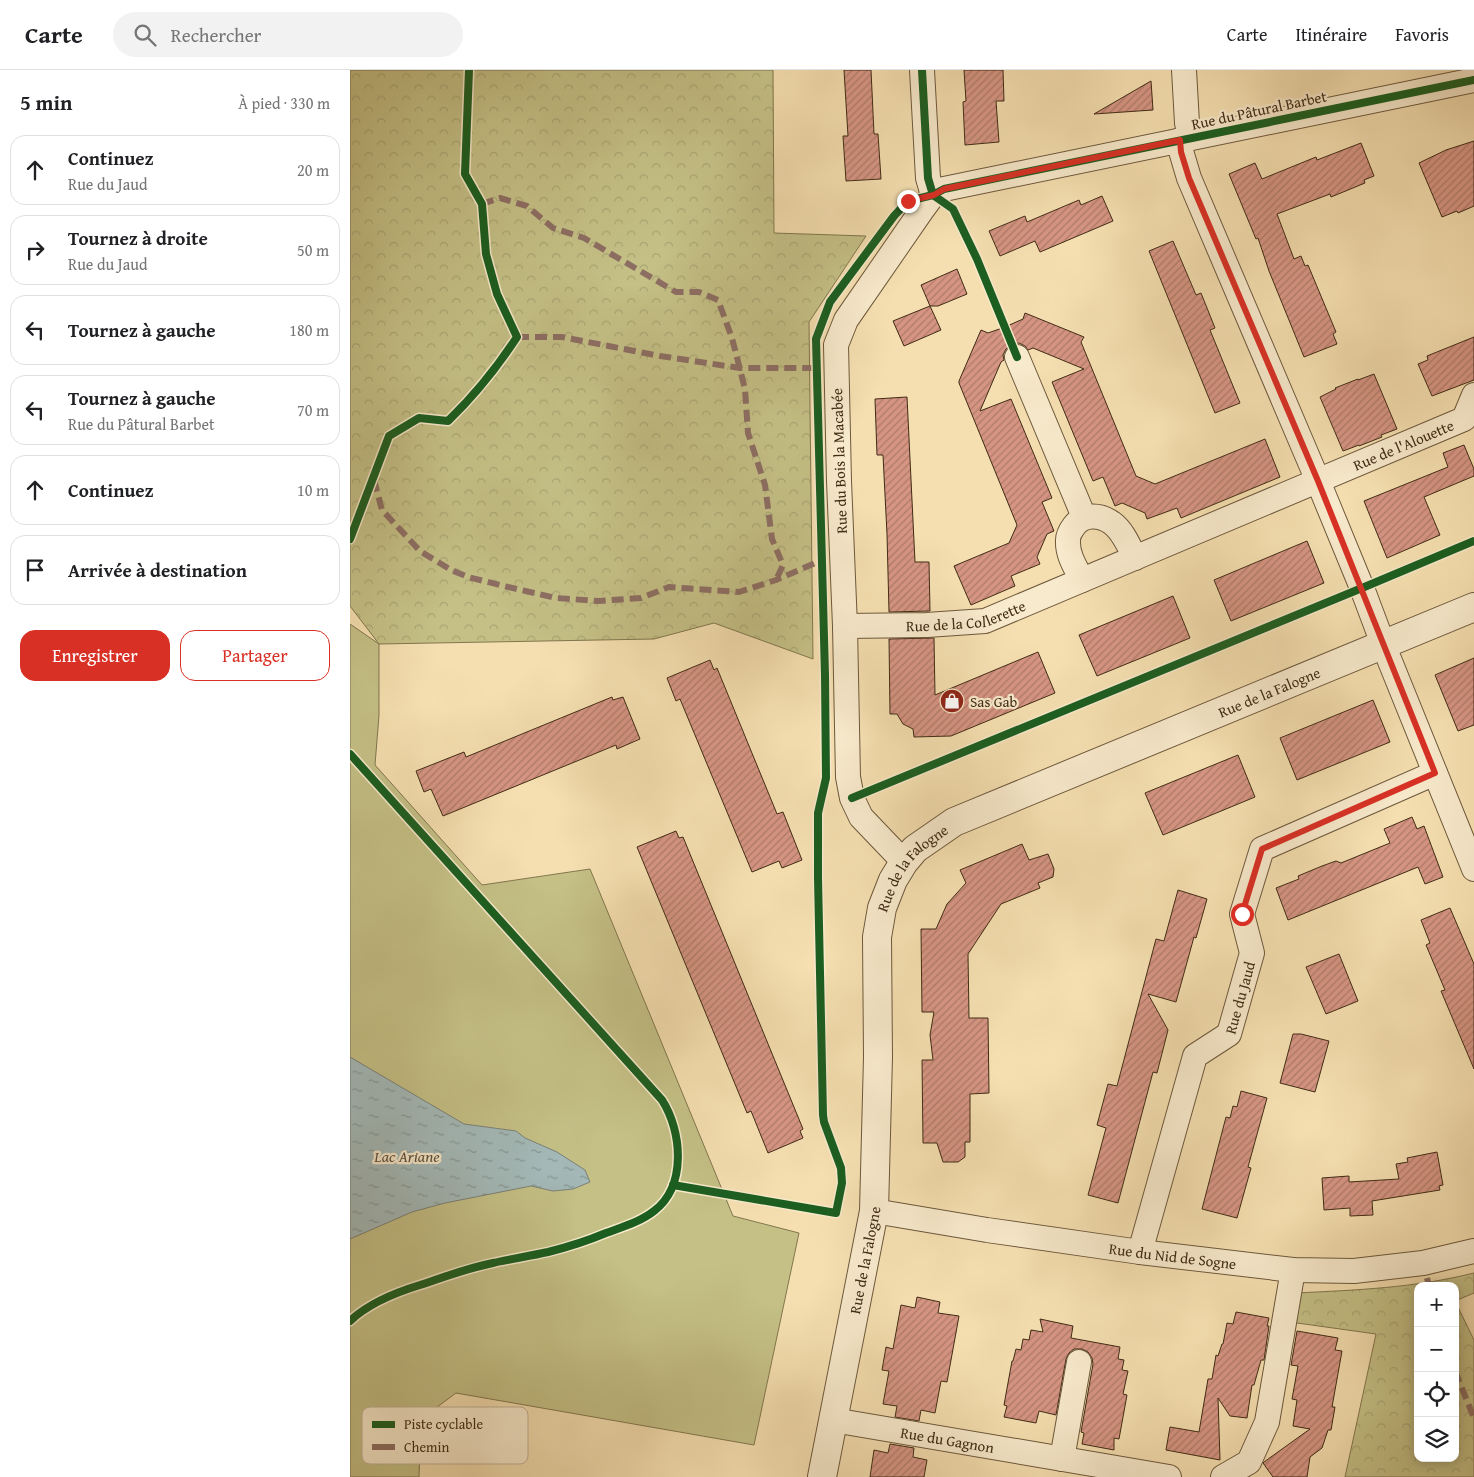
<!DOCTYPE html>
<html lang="fr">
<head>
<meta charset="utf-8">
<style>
	:root { --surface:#fff; --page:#f2f2f2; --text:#202124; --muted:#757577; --line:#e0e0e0; --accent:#d93025 }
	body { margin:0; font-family:"Gentium Book Plus",serif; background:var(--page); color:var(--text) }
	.controls { position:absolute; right:15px; bottom:15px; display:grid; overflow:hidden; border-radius:10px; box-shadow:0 2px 12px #0003 }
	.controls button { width:45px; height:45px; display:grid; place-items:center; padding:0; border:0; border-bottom:1px solid var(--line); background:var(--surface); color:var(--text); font:25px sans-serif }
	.stop { position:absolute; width:15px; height:15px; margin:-11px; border:4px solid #d93025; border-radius:50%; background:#fff }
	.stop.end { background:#d93025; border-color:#fff; box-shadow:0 1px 5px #0008 }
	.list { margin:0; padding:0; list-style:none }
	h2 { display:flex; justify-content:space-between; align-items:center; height:65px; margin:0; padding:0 20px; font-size:21px }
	h2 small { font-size:16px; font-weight:400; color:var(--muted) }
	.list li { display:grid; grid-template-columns:32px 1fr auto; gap:15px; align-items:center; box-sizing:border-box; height:70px; margin:0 10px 10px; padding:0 10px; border:1px solid var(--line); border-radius:15px }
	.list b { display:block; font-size:19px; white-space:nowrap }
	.list p { margin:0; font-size:16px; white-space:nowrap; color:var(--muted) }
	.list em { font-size:16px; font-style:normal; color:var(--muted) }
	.actions { display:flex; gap:10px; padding:15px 20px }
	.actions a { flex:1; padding:11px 0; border:1px solid var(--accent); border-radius:15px; text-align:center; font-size:18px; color:var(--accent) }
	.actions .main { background:var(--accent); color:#fff }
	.icon { flex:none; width:28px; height:28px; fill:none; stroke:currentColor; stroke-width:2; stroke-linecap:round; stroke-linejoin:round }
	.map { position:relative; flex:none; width:1124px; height:1407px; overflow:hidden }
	header { display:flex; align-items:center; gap:30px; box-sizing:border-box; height:70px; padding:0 25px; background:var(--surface); border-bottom:1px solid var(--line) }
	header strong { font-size:24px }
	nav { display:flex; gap:28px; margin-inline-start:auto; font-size:18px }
	.search { width:350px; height:45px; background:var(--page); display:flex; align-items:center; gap:12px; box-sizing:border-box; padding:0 18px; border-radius:28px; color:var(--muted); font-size:19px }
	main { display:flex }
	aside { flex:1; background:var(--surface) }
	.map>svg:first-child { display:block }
</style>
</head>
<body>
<header>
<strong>Carte</strong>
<div class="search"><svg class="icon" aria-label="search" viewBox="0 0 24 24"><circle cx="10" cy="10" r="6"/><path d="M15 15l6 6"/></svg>Rechercher</div>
<nav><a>Carte</a><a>Itinéraire</a><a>Favoris</a></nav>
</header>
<main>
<aside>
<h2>5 min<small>À pied · 330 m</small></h2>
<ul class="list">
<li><svg class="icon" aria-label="ahead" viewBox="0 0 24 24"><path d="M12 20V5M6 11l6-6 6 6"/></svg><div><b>Continuez</b><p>Rue du Jaud</p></div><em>20 m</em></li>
<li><svg class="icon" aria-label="right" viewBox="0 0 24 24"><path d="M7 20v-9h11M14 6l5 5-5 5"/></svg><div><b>Tournez à droite</b><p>Rue du Jaud</p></div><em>50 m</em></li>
<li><svg class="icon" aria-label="left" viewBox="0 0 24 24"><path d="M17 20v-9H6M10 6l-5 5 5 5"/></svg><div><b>Tournez à gauche</b></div><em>180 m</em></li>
<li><svg class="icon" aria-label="left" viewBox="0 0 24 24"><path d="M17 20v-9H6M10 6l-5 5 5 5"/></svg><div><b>Tournez à gauche</b><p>Rue du Pâtural Barbet</p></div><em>70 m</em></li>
<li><svg class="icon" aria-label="ahead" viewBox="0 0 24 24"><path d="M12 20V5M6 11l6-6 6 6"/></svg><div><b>Continuez</b></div><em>10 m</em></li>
<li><svg class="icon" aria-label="arrive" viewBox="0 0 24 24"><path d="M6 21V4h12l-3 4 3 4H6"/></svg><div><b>Arrivée à destination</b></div></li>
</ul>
<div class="actions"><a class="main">Enregistrer</a><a>Partager</a></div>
</aside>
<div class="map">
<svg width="1124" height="1407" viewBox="0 0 1124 1407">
	<defs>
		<pattern id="forest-crowns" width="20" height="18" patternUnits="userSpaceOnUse" patternTransform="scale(1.25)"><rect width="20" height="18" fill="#c4c086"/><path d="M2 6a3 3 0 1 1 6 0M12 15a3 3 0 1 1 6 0" fill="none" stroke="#a9a573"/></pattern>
		<pattern id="water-ripples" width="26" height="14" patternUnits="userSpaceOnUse" patternTransform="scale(1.25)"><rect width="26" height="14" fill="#a3b9b8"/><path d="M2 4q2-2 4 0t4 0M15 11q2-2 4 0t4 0" fill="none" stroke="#869794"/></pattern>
		<pattern id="building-hatch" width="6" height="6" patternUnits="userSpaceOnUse" patternTransform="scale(1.25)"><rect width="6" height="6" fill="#d69583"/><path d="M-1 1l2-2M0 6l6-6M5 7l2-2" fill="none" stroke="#af7a6a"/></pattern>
	</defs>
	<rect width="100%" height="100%" fill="#f5dfb0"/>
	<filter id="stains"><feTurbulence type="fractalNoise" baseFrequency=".004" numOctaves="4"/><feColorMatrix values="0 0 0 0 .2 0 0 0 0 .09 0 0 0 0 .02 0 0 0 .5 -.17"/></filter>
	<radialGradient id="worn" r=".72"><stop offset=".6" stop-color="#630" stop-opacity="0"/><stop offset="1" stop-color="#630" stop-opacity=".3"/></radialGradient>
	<!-- grass -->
	<polygon fill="#c4c086" stroke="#82764e" points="0,554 29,574 29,645 25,695 132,815 240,799 383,1146 449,1163 404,1375 106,1323 71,1349 69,1407 0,1407"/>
	<!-- forest -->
	<g fill="url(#forest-crowns)" stroke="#82764e">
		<polygon points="0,0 423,0 424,163 516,166 459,252 463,589 364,553 304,569 29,574 0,536"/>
		<path d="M1124,1203V1223L1105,1231V1216H1068V1388H1105V1231L1124,1270V1407H995L1026,1264L940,1252L946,1223C1007,1220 1064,1218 1124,1203Z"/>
	</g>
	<!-- water -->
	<polygon fill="url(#water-ripples)" stroke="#7b8077" points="0,987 114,1054 166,1061 175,1068 207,1082 235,1100 240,1112 223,1119 203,1121 181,1116 95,1133 62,1142 0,1169"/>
	<!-- building -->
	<g fill="url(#building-hatch)" stroke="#402b15">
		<polygon points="494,0 521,0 524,64 528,64 531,109 496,111 493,66 498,66"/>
		<polygon points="614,0 653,0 654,31 646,31 649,72 615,75 613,32 616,31"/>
		<polygon points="801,11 803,40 744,44"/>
		<polygon points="1124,71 1124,136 1108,143 1107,141 1092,147 1069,93 1096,80"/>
		<polygon points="1011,73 1024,106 1014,110 1015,113 981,127 980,124 927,144 944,189 951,186 955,196 958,195 986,262 983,264 987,274 954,287 919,201 908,168 906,169 879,104 905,93 912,109 966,87 967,90"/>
		<polygon points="752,126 763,151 690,182 685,171 650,186 639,161 675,146 677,152 729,130 731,135"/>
		<polygon points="823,171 846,225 851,223 865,258 860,260 890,333 865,343 799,181"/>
		<polygon points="607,199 617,224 588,236 580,236 571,215"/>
		<polygon points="580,236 591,260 554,276 543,251"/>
		<polygon points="675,243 734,267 731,272 786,406 805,414 915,369 930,407 831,448 827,438 797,449 795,443 772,433 765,436 753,407 743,411 702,312 734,299 683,278 678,280 675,276 669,273 662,274 656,279 653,285 654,290 651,292 630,341 661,329 702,428 692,432 704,461 697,464 687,487 690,494 661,506 665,516 621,535 604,496 659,473 667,455 609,313 609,311 631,260 638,263 655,257 673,249"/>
		<polygon points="1124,267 1124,310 1082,326 1068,294 1078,290 1077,286"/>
		<polygon points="1024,304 1047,359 1031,365 1032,367 1009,376 1009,375 993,381 970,327 986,319 985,318 1008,309 1008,310"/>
		<polygon points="557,327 565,492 579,492 580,541 539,542 537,464 533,385 527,385 525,329"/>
		<polygon points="1114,375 1124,399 1124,406 1074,427 1090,465 1037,488 1014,431 1098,397 1093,383"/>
		<polygon points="957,471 974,513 881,551 864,510"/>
		<polygon points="823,526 840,568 747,606 729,565"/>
		<polygon points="584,568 585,625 688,582 705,623 601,666 564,667 563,659 553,654 547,644 540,644 539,569"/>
		<polygon points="1124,588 1124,655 1108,661 1085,605"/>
		<polygon points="360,590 364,600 367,598 427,744 433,742 452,790 432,798 429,791 402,802 330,629 326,631 317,608"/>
		<polygon points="262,627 263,630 273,627 290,669 267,679 266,675 93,746 81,719 74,722 66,701 114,682 116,687"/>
		<polygon points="1023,630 1040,672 947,710 930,668"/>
		<polygon points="888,685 905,727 813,765 795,723"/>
		<polygon points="1062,747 1067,759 1074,756 1093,807 1075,814 1068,797 938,850 926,818 949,809 948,806 972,796 986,791 991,793 1040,773 1034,759"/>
		<polygon points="326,761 329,768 333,767 453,1059 450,1061 453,1068 418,1083 401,1041 397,1043 287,777"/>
		<polygon points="672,774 679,790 698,784 704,799 703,807 688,813 690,818 651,834 618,884 619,948 638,948 639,1023 620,1024 620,1072 615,1072 615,1087 608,1092 593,1092 587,1073 573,1073 572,990 583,990 580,965 584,942 572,942 571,859 586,859 597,834 616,813 610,800"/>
		<polygon points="828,820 857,829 846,868 844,867 826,932 798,924 818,960 807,1003 803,1002 768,1133 738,1125 756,1058 747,1055 758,1014 767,1016 806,869 814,871"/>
		<polygon points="1100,838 1124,894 1124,999 1091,921 1095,920 1076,875 1080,873 1071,850"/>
		<polygon points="989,884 1008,931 976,944 956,897"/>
		<polygon points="943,964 951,964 979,971 965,1022 930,1013"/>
		<polygon points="891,1021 917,1028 898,1097 901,1098 887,1148 852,1139 876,1047 880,1048 883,1036 887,1037"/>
		<polygon points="1087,1082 1093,1115 1089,1116 1090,1120 1022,1131 1023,1145 1000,1146 1000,1138 974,1140 972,1108 999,1106 999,1112 1049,1109 1046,1094 1058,1092 1057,1088"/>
		<polygon points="567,1227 590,1232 588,1243 609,1246 597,1312 591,1311 585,1343 571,1340 569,1351 545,1347 547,1336 533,1334 539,1301 532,1300 536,1277 543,1279 551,1235 565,1238"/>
		<polygon points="886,1242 919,1248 917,1256 919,1256 914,1290 911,1290 904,1315 902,1315 897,1348 880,1346 868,1328 870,1390 816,1380 820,1357 849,1362 858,1309 862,1309 866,1285 868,1286 872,1274 873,1274 877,1253 883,1254"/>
		<polygon points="690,1249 723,1256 721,1268 770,1277 768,1289 774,1290 772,1300 778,1301 773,1324 777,1325 769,1369 764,1368 764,1380 732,1374 734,1363 731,1362 743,1294 742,1288 738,1282 732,1279 724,1279 719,1283 716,1289 706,1345 689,1341 686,1353 654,1347 657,1336 654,1335 662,1291 663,1291 666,1279 671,1280 673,1269 679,1270 681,1260 693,1262"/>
		<polygon points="947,1261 988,1268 985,1280 992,1281 982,1337 985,1337 981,1360 978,1360 972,1378 960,1387 957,1407 923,1407 913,1393 914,1392 960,1359 943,1356 947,1330 942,1329 948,1296 941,1295"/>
		<polygon points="540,1374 564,1378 563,1387 577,1390 574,1407 520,1407 524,1380 538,1383"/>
	</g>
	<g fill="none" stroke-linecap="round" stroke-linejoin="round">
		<!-- minor casing -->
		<g stroke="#6d583c" stroke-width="26">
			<g id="minor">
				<polyline points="572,0 578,108 583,125"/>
				<polyline points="834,0 837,53 840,68"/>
				<polyline points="830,70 831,81 839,108 968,411 1012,518 1033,574 1124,799"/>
				<polyline points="667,287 734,447"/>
				<path d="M732,510C726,498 717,485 718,470C718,466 721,460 724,456C733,444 749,444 762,453C773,461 779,476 785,488"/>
				<path id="s1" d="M495,556L577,555L635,551L1114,349L1124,325"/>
				<polyline points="554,792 511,747 502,728 498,707 495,556 489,411 486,275 496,250 572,140 583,125 594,119 1124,10"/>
				<path id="s2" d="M524,1141L637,1160L790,1182L943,1200L1004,1201L1073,1193L1124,1181"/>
				<path id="s3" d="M790,1182L845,986L879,964L902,883L892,844L912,779L1085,703"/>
				<path id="s4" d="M483,1350L819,1407"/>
				<polyline points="712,1389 729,1292"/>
				<polyline points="873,1407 899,1392 917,1352 943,1200"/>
			</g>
		</g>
		<!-- tertiary casing -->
		<g stroke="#6d583c" stroke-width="30">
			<g id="tertiary">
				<path id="s5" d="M472,1407L524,1141L528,987L527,867L532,838L543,810L554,792L565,779L604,752L1124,537"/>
			</g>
		</g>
		<!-- minor -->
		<use href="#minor" stroke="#f8eacc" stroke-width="24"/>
		<!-- tertiary -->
		<use href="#tertiary" stroke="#f8eacc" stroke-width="28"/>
		<!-- quiet -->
		<g stroke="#8d6e63" stroke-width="6" stroke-dasharray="12 6" stroke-linecap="butt">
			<polyline points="132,134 150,128 177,136 203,158 234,168 326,222 349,222 368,230 382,268 395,319 398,363 415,415 422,469 433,495 426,510"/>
			<polyline points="167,267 212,267 310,286 390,298 467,298"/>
			<polyline points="24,410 32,440 70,481 101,500 118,507 158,517 206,528 249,531 291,528 319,517 389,522 426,510 472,490"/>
			<polyline points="1077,1208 1079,1216"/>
			<polyline points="1105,1301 1124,1348"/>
		</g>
		<!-- cycleway casing -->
		<g stroke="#f8eacc" stroke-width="11">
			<g id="cycleway">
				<polyline points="572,0 578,108 583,125"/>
				<polyline points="583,125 603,139 627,189 667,287"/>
				<path d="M0,469L39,366L69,348L98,351C126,324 146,299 167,267L147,224L136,184L132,134L115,104L119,0"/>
				<path d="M0,684L312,1030C332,1061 337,1116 304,1141C290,1152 272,1157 256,1163C237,1171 218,1177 198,1182C180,1186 161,1189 143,1193C118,1198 94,1207 70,1215C47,1222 18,1234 0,1251"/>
				<polyline points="502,728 1012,518 1124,471"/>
				<polyline points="323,1115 486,1143 492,1113 491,1098 474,1052 473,1045 468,808 468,743 476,708 475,605 466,269 480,232 544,146 558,131 583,125 594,119 1124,10"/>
			</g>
		</g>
		<!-- cycleway -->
		<use href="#cycleway" stroke="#1b5e20" stroke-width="8"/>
	</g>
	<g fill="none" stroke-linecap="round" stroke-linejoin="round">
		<!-- route -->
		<polyline stroke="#d93025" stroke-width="6" points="558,131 584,125 594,119 830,70 831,82 839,108 968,411 1085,703 912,779 892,844"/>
	</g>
	<!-- icons -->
	<defs>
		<g id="shop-disc" transform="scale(1.25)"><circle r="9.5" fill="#8f2418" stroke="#f8eacc"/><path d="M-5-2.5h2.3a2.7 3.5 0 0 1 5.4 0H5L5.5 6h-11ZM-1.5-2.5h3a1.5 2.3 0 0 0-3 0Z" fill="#fff"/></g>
	</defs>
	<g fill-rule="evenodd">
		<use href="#shop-disc" x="602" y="631"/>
	</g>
	<g text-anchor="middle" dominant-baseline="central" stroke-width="4.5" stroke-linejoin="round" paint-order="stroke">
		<!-- street labels -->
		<g font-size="15" fill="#402b15" stroke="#f8eacc">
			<text transform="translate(909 40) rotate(-12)">Rue du Pâtural Barbet</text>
			<text stroke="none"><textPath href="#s1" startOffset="594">Rue de l'Alouette</textPath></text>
			<text transform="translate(489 391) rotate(-92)">Rue du Bois la Macabée</text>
			<text stroke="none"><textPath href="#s1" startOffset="122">Rue de la Collerette</textPath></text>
			<text stroke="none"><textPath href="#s5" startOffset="1031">Rue de la Falogne</textPath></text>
			<text stroke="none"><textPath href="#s5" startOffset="626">Rue de la Falogne</textPath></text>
			<text stroke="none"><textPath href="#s3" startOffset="282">Rue du Jaud</textPath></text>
			<text stroke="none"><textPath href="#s2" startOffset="302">Rue du Nid de Sogne</textPath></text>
			<text stroke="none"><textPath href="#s5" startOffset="221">Rue de la Falogne</textPath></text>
			<text stroke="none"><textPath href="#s4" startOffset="116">Rue du Gagnon</textPath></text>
		</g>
		<!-- poi labels -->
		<g font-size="15" fill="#402b15" stroke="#f8eacc" text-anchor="start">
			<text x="620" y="631">Sas Gab</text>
		</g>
		<!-- water labels -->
		<g font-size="16" font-style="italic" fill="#594e3e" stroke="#f8eacc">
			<text x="57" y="1086">Lac Ariane</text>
		</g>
	</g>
	<!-- legend -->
	<rect x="12" y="1337" width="166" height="57" rx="8" fill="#f8eacc" stroke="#c1b195" stroke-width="1"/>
	<rect x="22" y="1351" width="23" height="7" fill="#1b5e20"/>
	<rect x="22" y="1374" width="23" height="6" fill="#8d6e63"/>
	<g font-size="14" fill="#402b15">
		<text x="54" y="1359">Piste cyclable</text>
		<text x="54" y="1382">Chemin</text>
	</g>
	<rect width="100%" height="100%" filter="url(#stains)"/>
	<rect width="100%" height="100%" fill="url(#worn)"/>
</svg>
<div class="controls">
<button>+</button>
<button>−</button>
<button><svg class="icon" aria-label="locate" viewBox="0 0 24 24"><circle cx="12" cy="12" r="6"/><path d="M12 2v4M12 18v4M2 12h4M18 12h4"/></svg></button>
<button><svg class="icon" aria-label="layers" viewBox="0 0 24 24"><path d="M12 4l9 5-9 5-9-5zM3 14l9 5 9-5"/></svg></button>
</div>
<div class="stop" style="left:892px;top:844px"></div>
<div class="stop end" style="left:558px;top:131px"></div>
</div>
</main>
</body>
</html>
